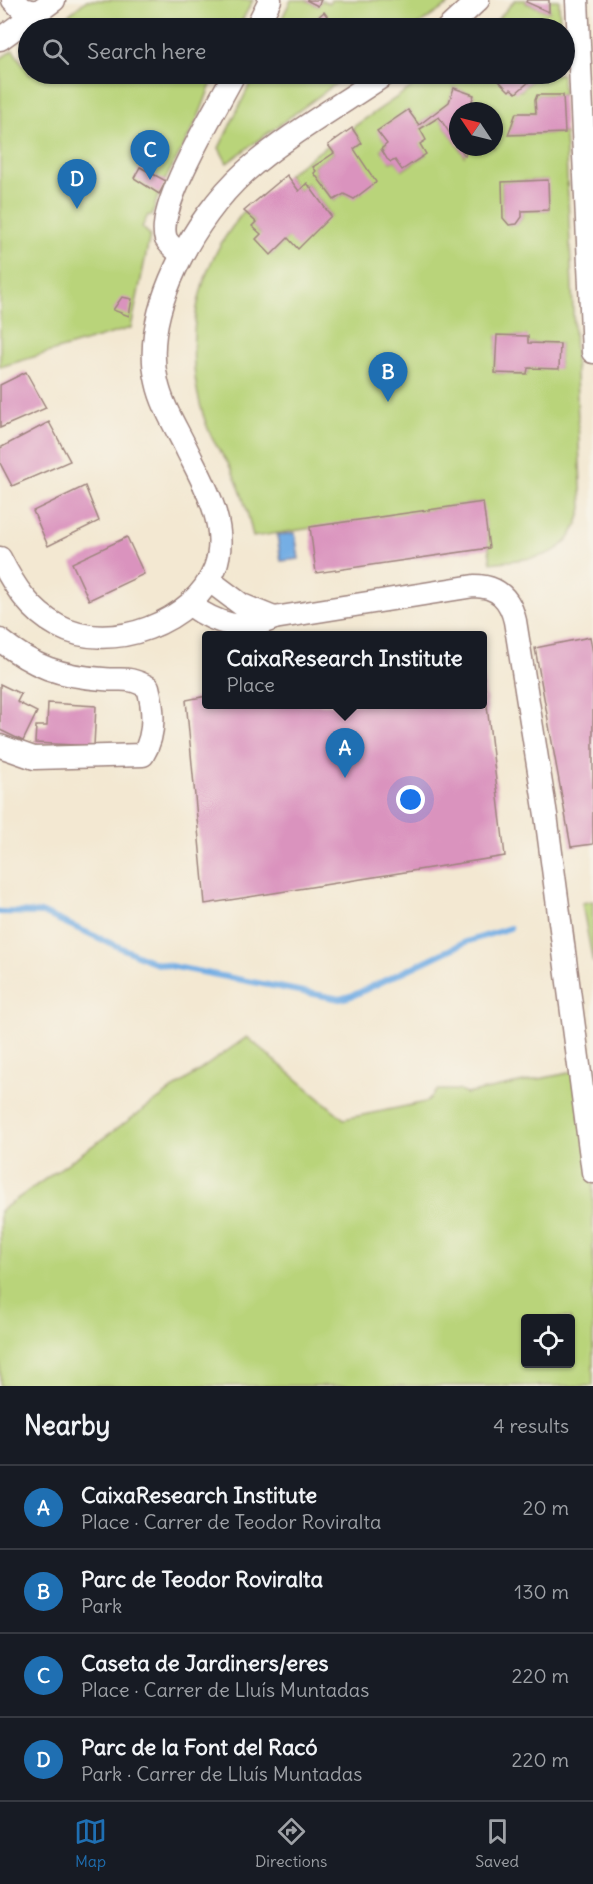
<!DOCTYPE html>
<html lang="en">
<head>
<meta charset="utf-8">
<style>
	:root { --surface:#171b24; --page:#20242c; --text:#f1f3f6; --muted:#9ea1a6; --line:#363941; --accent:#1f6fb2 }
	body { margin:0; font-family:Delius,sans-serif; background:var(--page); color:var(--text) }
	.controls { position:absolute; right:18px; bottom:18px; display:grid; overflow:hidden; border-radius:6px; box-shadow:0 2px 4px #0004 }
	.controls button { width:54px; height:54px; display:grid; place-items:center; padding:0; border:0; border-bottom:2px solid var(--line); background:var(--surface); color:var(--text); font:30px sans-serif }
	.compass { position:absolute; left:449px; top:102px; width:54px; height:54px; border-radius:50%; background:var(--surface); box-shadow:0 2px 4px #0004; rotate:305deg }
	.you { position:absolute; left:411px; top:800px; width:21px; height:21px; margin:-15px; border:4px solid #fff; border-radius:50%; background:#1a73e8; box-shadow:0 0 0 9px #1a73e833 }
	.badge { display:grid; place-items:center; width:39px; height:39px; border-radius:50%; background:var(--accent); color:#fff; font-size:20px; font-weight:700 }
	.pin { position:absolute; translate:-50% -50px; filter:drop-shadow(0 2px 3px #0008) }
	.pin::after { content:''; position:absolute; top:32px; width:21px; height:18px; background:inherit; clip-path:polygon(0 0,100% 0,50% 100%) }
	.popup { position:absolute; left:202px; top:631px; width:285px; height:78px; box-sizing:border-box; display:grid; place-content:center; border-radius:6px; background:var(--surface); filter:drop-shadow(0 2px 4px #0005); font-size:20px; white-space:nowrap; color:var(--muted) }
	.popup b { font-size:22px; color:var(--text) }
	.popup::after { content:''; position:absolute; left:50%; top:100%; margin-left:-12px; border:12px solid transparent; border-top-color:var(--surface) }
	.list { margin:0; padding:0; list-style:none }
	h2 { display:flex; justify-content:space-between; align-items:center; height:78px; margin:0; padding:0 24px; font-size:26px }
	h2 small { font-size:20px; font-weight:400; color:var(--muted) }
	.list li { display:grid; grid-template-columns:39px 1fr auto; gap:18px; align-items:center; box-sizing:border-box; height:84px; padding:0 24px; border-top:2px solid var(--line) }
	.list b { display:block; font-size:22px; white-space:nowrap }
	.list p { margin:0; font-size:20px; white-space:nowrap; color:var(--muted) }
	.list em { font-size:20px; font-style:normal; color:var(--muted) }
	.icon { flex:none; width:33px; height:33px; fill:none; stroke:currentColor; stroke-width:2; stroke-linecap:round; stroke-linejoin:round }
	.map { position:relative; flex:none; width:593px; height:1386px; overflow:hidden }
	.search { position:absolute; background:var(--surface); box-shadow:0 2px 4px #0004; left:18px; right:18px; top:18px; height:66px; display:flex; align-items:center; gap:15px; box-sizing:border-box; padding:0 21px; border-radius:33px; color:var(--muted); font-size:22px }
	.sheet { height:414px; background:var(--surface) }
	nav { display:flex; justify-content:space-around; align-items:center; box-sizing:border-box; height:84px; border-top:2px solid var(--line); background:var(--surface); font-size:16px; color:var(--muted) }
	nav a { display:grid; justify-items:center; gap:3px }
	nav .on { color:var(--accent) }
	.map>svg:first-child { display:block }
</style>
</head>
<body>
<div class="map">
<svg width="593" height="1386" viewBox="0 0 593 1386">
	<rect width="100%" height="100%" fill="#f7f3e8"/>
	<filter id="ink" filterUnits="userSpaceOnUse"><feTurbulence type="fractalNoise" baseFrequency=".0167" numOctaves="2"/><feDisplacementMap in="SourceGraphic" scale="12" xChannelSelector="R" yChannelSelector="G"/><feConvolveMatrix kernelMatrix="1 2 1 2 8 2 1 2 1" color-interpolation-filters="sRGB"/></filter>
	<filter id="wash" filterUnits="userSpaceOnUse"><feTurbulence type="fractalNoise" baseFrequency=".008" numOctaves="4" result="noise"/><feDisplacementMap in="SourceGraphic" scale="24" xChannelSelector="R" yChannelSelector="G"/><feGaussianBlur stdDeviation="1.35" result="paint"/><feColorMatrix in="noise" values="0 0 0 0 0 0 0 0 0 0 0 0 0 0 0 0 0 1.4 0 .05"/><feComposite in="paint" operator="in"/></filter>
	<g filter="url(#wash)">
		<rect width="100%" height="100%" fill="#f3e8d2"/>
		<!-- green -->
		<g fill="#b9d47a" stroke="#827a52" stroke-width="1.5" fill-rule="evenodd">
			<polygon points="87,0 253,0 238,28 52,28"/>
			<polygon points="291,0 306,0 318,6 321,0 329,3 331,0 455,0 414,28 340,28 335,27 324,12 305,28 277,28"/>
			<polygon points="515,0 527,0 526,3 549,12 549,0 559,0 560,28 490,28"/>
			<path d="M13,50L23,65L28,62V74H216C207,91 203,109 194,126C180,155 159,184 152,216L148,215L142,227L150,235L131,328L0,367V59Z"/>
			<polygon points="255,74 292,74 295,77 300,74 349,74 227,163 219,148"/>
			<path d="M431,74H500L496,78L511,89L521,91L538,74H562L563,95H537L535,100L536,113H516L508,135L565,133L582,508C570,561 537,557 491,563L482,502L253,537C248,512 242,490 230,467C224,456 216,447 211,436C186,378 187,305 218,249C225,236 235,223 244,211L256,222L252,226L261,234L271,255L288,238L331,216L307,183L299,191L287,175L328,145L334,153L313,167L316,171L314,174L334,200L344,194L354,198L362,193L354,149L362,143L352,128ZM454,88L474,95L469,109L494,111V147H468L465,156L439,117L420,129V144L426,154L403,170L395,160L391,162L381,149L387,144L378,131L408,110L419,125L449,102ZM547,180L549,210L522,211V217L517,224L509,225L503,218L502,182ZM497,336H527L528,343L560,344L559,368H528L527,374L495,373Z"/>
			<polygon points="593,901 593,963 582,903"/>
			<path d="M247,1037L344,1119L426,1102L438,1090H458L466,1094L593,1068V1386H0V1211ZM526,1318H570V1364H526Z"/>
		</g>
		<!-- water -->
		<polygon fill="#74aee4" stroke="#5f6688" stroke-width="1.5" points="295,533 299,559 281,561 277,535"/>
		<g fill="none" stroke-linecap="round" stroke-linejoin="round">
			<!-- stream -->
			<polyline stroke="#74aee4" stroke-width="6" points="0,912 43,913 155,963 340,999 354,995 466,942 510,928"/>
		</g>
		<g id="blocks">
			<!-- building -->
			<g fill="#da93be">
				<polygon points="306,0 321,0 318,6"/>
				<polygon points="527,0 549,0 549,12 526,2"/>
				<polygon points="324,12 335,27 338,26 340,28 305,28"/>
				<polygon points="500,74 538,74 516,93 511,89 509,91 496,78"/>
				<polygon points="454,88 474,95 469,109 475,111 458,111 458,146 439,117 420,129 426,140 420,144 426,154 402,170 395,160 391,162 387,159 381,149 387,144 377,131 408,110 419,125 449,102"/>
				<polygon points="537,95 563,95 565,133 508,135 516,113 536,113 535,100"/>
				<polygon points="352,128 362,143 354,149 376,182 354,199 344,194 334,200 314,173 316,171 313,167 334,153 328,145"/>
				<polygon points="459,147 468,147 465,156"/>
				<polygon points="140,167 166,181 159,194 134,178"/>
				<polygon points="287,175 299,191 307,183 331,216 298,249 288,238 271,255 256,239 261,234 252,226 256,222 244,211"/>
				<polygon points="548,180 549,210 522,211 522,217 517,224 509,225 503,218 502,182"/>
				<polygon points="122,297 132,299 129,316 113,310"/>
				<polygon points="497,335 528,336 528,343 560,344 559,369 528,368 527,374 495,373"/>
				<polygon points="26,372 46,408 0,428 0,385"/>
				<polygon points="49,422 70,461 12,486 0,463 0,448"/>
				<polygon points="85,486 99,521 48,546 33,511"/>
				<polygon points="483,502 489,548 316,573 310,527"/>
				<polygon points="127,537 144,574 89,600 72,563"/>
				<polygon points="590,637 593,653 593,844 571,847 535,648"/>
				<polygon points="483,672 505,856 205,904 186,700 207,696 207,704 483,704"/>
				<polygon points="0,684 21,694 17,702 37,712 23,741 0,730"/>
				<polygon points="48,703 96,706 94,746 35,743 36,726 47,726"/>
			</g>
		</g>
	</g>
	<g filter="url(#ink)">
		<use href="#blocks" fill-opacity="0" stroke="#9e847e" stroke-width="1.5"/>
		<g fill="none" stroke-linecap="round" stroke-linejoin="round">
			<!-- minor casing -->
			<g stroke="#9e847e" stroke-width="25">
				<g id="minor">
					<polyline points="13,0 22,9 37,12"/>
					<polyline points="577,0 593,352"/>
					<polyline points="256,28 270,0"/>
					<polyline points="448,28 478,0"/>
					<polyline points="0,39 54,0"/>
					<path d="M182,255C177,251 169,245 166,239C154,209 219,104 234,74"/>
					<path d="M0,558C14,586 30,611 58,626C110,655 195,622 215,568C230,528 205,486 188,452C177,429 162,406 157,382C140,312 195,217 245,172C284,137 342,104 386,74"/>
					<polyline points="210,581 242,605 274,618"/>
					<path d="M190,605C217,624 243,633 274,618L474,586C498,586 510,599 515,621L546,815L593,1172"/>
					<path d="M0,640C34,667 60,676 103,679C125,681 127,676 148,687C154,710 156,734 143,755L34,758L0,746"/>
				</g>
			</g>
			<!-- minor -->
			<use href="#minor" stroke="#fff" stroke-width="22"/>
		</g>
	</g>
</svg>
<div class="controls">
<button><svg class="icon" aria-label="locate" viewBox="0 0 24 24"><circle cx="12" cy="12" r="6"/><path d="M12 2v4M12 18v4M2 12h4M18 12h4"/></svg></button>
</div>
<svg class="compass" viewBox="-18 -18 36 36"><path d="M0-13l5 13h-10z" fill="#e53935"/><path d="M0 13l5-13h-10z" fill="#9ea1a6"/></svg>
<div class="you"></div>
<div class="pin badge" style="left:345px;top:778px">A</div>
<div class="popup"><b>CaixaResearch Institute</b>Place</div>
<div class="pin badge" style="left:388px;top:402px">B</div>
<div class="pin badge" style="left:150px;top:180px">C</div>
<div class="pin badge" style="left:77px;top:209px">D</div>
<div class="search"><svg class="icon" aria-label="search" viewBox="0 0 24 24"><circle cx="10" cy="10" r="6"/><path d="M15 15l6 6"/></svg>Search here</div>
</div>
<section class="sheet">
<h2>Nearby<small>4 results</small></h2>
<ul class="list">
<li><span class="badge">A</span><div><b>CaixaResearch Institute</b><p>Place · Carrer de Teodor Roviralta</p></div><em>20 m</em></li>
<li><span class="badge">B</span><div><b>Parc de Teodor Roviralta</b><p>Park</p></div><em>130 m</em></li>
<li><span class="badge">C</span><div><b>Caseta de Jardiners/eres</b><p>Place · Carrer de Lluís Muntadas</p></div><em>220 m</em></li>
<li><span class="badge">D</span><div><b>Parc de la Font del Racó</b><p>Park · Carrer de Lluís Muntadas</p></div><em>220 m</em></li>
</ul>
</section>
<nav>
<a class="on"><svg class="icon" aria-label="map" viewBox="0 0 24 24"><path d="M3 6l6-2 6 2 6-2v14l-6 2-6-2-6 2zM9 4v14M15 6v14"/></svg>Map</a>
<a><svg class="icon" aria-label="directions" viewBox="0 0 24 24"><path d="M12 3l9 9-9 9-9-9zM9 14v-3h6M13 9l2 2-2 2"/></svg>Directions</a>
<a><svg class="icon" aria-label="saved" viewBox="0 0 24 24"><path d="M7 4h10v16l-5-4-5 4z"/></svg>Saved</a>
</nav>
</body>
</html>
